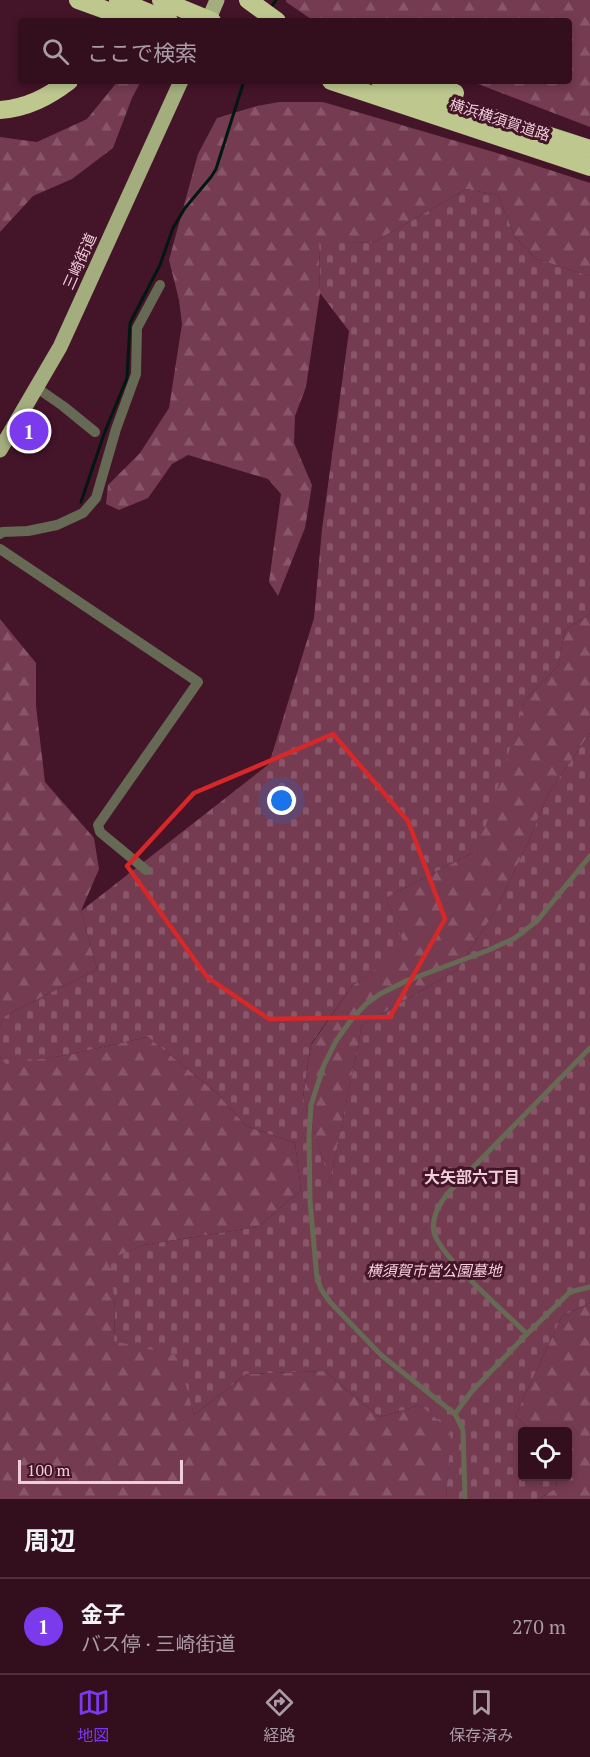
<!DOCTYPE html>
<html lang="ja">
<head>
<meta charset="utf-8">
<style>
	:root { --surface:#330f1e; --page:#3e1d2b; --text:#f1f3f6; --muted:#a99ca4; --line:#4e2f3c; --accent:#7c3aed }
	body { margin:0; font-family:"PT Serif","Noto Sans JP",serif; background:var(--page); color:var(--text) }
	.controls { position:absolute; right:18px; bottom:18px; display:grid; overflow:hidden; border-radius:6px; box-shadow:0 3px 9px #0003 }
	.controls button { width:54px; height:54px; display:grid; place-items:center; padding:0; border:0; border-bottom:2px solid var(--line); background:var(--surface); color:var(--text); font:30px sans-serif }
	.scale { position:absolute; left:18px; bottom:15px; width:165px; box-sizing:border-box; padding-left:6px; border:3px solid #eeced8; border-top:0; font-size:16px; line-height:21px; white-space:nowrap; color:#eeced8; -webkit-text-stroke:4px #441428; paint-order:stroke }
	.you { position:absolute; left:282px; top:801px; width:21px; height:21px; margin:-15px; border:4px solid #fff; border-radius:50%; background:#1a73e8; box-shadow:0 0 0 9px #1a73e833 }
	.badge { display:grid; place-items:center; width:39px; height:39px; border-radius:50%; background:var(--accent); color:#fff; font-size:20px; font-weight:700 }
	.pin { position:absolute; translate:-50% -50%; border:3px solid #fff; box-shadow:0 2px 6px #0006 }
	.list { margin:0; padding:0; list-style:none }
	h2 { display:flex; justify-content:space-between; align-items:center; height:78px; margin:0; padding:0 24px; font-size:26px }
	h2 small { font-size:20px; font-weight:400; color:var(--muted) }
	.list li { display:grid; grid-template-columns:39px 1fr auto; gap:18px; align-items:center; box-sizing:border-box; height:96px; padding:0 24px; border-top:2px solid var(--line) }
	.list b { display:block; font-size:22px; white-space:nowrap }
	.list p { margin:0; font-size:20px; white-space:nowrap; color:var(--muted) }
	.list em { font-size:20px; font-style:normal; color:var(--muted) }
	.icon { flex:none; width:33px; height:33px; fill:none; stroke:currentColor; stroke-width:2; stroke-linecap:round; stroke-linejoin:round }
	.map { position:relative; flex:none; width:590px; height:1499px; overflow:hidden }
	.search { position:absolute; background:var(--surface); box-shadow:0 3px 9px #0003; left:18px; right:18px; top:18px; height:66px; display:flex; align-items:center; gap:15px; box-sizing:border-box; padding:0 21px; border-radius:6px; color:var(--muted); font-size:22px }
	.sheet { height:174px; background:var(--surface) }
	nav { display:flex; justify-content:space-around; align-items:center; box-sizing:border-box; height:84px; border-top:2px solid var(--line); background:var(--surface); font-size:16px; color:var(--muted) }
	nav a { display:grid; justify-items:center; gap:3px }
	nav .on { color:var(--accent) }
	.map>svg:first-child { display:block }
</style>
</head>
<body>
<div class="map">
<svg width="590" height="1499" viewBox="0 0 590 1499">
	<defs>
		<pattern id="forest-firs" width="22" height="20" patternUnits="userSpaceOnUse" patternTransform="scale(1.5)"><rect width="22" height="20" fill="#753b51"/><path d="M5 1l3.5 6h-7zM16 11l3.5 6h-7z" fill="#895669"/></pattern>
		<pattern id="cemetery-stones" width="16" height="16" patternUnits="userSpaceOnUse" patternTransform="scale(1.5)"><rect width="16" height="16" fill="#753b51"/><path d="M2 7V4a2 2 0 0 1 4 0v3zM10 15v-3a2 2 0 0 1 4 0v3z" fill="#895669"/></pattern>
	</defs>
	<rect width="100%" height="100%" fill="#441428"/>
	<!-- forest -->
	<g fill="url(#forest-firs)">
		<polygon points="286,0 590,0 590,127 470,81 569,81 569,21 314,21 286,2"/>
		<polygon points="118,81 141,81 132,98 113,148 72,179 33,196 0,232 0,137 37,142 87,119"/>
		<polygon points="279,102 323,102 497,153 590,183 590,276 536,259 515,237 498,195 466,189 373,243 319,242 320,293 306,387 295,416 294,443 312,485 305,528 278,596 269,582 281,494 268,479 188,455 172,464 148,498 119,510 106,504 108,485 140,453 169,408 182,324 179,300 169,260 198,154 217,118 257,106"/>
		<polygon points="590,614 590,733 548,794 531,836 496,910 457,970 362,1025 330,1183 303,1097 311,1045 352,986 404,947 386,898 472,853 525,700 558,666 565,630"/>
		<polygon points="0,619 36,663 36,706 45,782 94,838 99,869 81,911 97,969 5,1016 0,1026"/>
		<polygon points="148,1037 218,1094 246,1126 295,1143 301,1190 258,1227 144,1245 111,1259 115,1308 114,1340 179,1356 194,1415 246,1374 324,1371 380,1417 420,1405 452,1431 446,1499 0,1499 0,1057 6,1063 62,1056"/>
		<polygon points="590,1303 590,1499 539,1499 556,1488 557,1477 568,1476 568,1432 532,1431 515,1416 562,1316"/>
	</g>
	<!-- cemetery -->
	<polygon fill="url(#cemetery-stones)" points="466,189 498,195 515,237 536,259 590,276 590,614 565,630 558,666 525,700 486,825 472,853 386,898 405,947 352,986 311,1044 303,1097 330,1182 362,1025 457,970 496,910 531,836 548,794 590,733 590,1303 562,1316 515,1416 532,1431 522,1432 522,1476 557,1477 556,1488 539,1499 446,1499 451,1431 420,1405 380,1417 324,1371 246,1374 194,1415 178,1356 114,1341 115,1308 110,1259 144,1245 258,1227 301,1190 295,1143 246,1126 218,1094 148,1037 62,1056 6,1064 0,1057 0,1026 5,1016 97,969 81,911 269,764 314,618 322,529 349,331 320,293 319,241 373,243"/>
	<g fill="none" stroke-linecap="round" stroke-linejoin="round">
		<!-- stream -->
		<g stroke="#001812" stroke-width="3">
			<polyline points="270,9 276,0"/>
			<polyline points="81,502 104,434 127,378 130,323 160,265 173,228 185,208 211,177 216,169 244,81"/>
		</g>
		<!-- lane -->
		<g stroke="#666a54" stroke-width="5">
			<path d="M590,1048L447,1194C439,1205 431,1218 434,1232C439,1256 507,1314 527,1334L570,1292L590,1287"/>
			<polyline points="455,1414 472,1391 527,1334"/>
			<polyline points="465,1499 463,1430 455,1414 381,1355 330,1302 321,1289 317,1278 310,1201 309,1136 311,1105 324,1065 336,1041 351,1020 366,1004 380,994 406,981 489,950 515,938 537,921 590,856"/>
		</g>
		<!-- street -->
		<g stroke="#666a54" stroke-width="10">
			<polyline points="37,388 63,406 95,432"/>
			<polyline points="0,534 2,532 28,531 57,525 83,513 96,498 116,429 136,374 137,328 160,285"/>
			<polyline points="0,549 198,682 98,825 100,832 146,870"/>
		</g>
		<!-- primary -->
		<g stroke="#a4ad7d" stroke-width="15">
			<polyline points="208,21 217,0"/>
			<polyline points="0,450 60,347 181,81"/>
		</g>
		<!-- highway -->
		<g stroke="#bdc78e" stroke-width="18">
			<polyline points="78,0 136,21"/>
			<polyline points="118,0 169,21"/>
			<polyline points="161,0 212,21"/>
			<polyline points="248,0 277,21"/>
			<polyline points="331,81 590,167"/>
			<polyline points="380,81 590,149"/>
			<polyline points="423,81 455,93"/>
			<path d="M0,110C27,108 48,97 69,81"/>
		</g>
	</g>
	<!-- marked area -->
	<path fill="none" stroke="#d62828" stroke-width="4.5" stroke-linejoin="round" d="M333,734L408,821L445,919L390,1017L269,1019L207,977L127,866L194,793Z"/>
	<g text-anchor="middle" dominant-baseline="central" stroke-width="6" stroke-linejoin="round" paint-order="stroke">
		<!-- street labels -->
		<g font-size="15" fill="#eeced8" stroke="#441428">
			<text transform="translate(500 119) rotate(18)">横浜横須賀道路</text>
			<text transform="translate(79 261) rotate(-66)">三崎街道</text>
		</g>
		<!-- park labels -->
		<g font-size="15" font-style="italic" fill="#f9d0dd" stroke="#441428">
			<text x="434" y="1270">横須賀市営公園墓地</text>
		</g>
		<!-- neighbourhood labels -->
		<g font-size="16" font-weight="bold" fill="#eeced8" stroke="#441428">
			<text x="472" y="1177">大矢部六丁目</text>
		</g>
	</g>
</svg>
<div class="controls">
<button><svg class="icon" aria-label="locate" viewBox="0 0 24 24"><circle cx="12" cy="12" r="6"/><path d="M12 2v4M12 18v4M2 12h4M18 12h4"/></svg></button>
</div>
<div class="scale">100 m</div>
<div class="you"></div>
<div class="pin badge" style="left:29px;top:431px">1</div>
<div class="search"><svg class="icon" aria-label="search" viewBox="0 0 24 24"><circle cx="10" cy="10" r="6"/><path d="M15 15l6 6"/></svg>ここで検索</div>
</div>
<section class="sheet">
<h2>周辺<small></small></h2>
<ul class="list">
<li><span class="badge">1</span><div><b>金子</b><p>バス停 · 三崎街道</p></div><em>270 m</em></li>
</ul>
</section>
<nav>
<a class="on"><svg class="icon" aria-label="map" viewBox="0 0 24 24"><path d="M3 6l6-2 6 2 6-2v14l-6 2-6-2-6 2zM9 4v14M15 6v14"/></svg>地図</a>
<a><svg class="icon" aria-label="directions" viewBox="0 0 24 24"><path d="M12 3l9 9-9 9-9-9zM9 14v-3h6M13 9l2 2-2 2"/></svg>経路</a>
<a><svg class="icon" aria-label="saved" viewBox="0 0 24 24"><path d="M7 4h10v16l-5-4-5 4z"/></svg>保存済み</a>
</nav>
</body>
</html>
